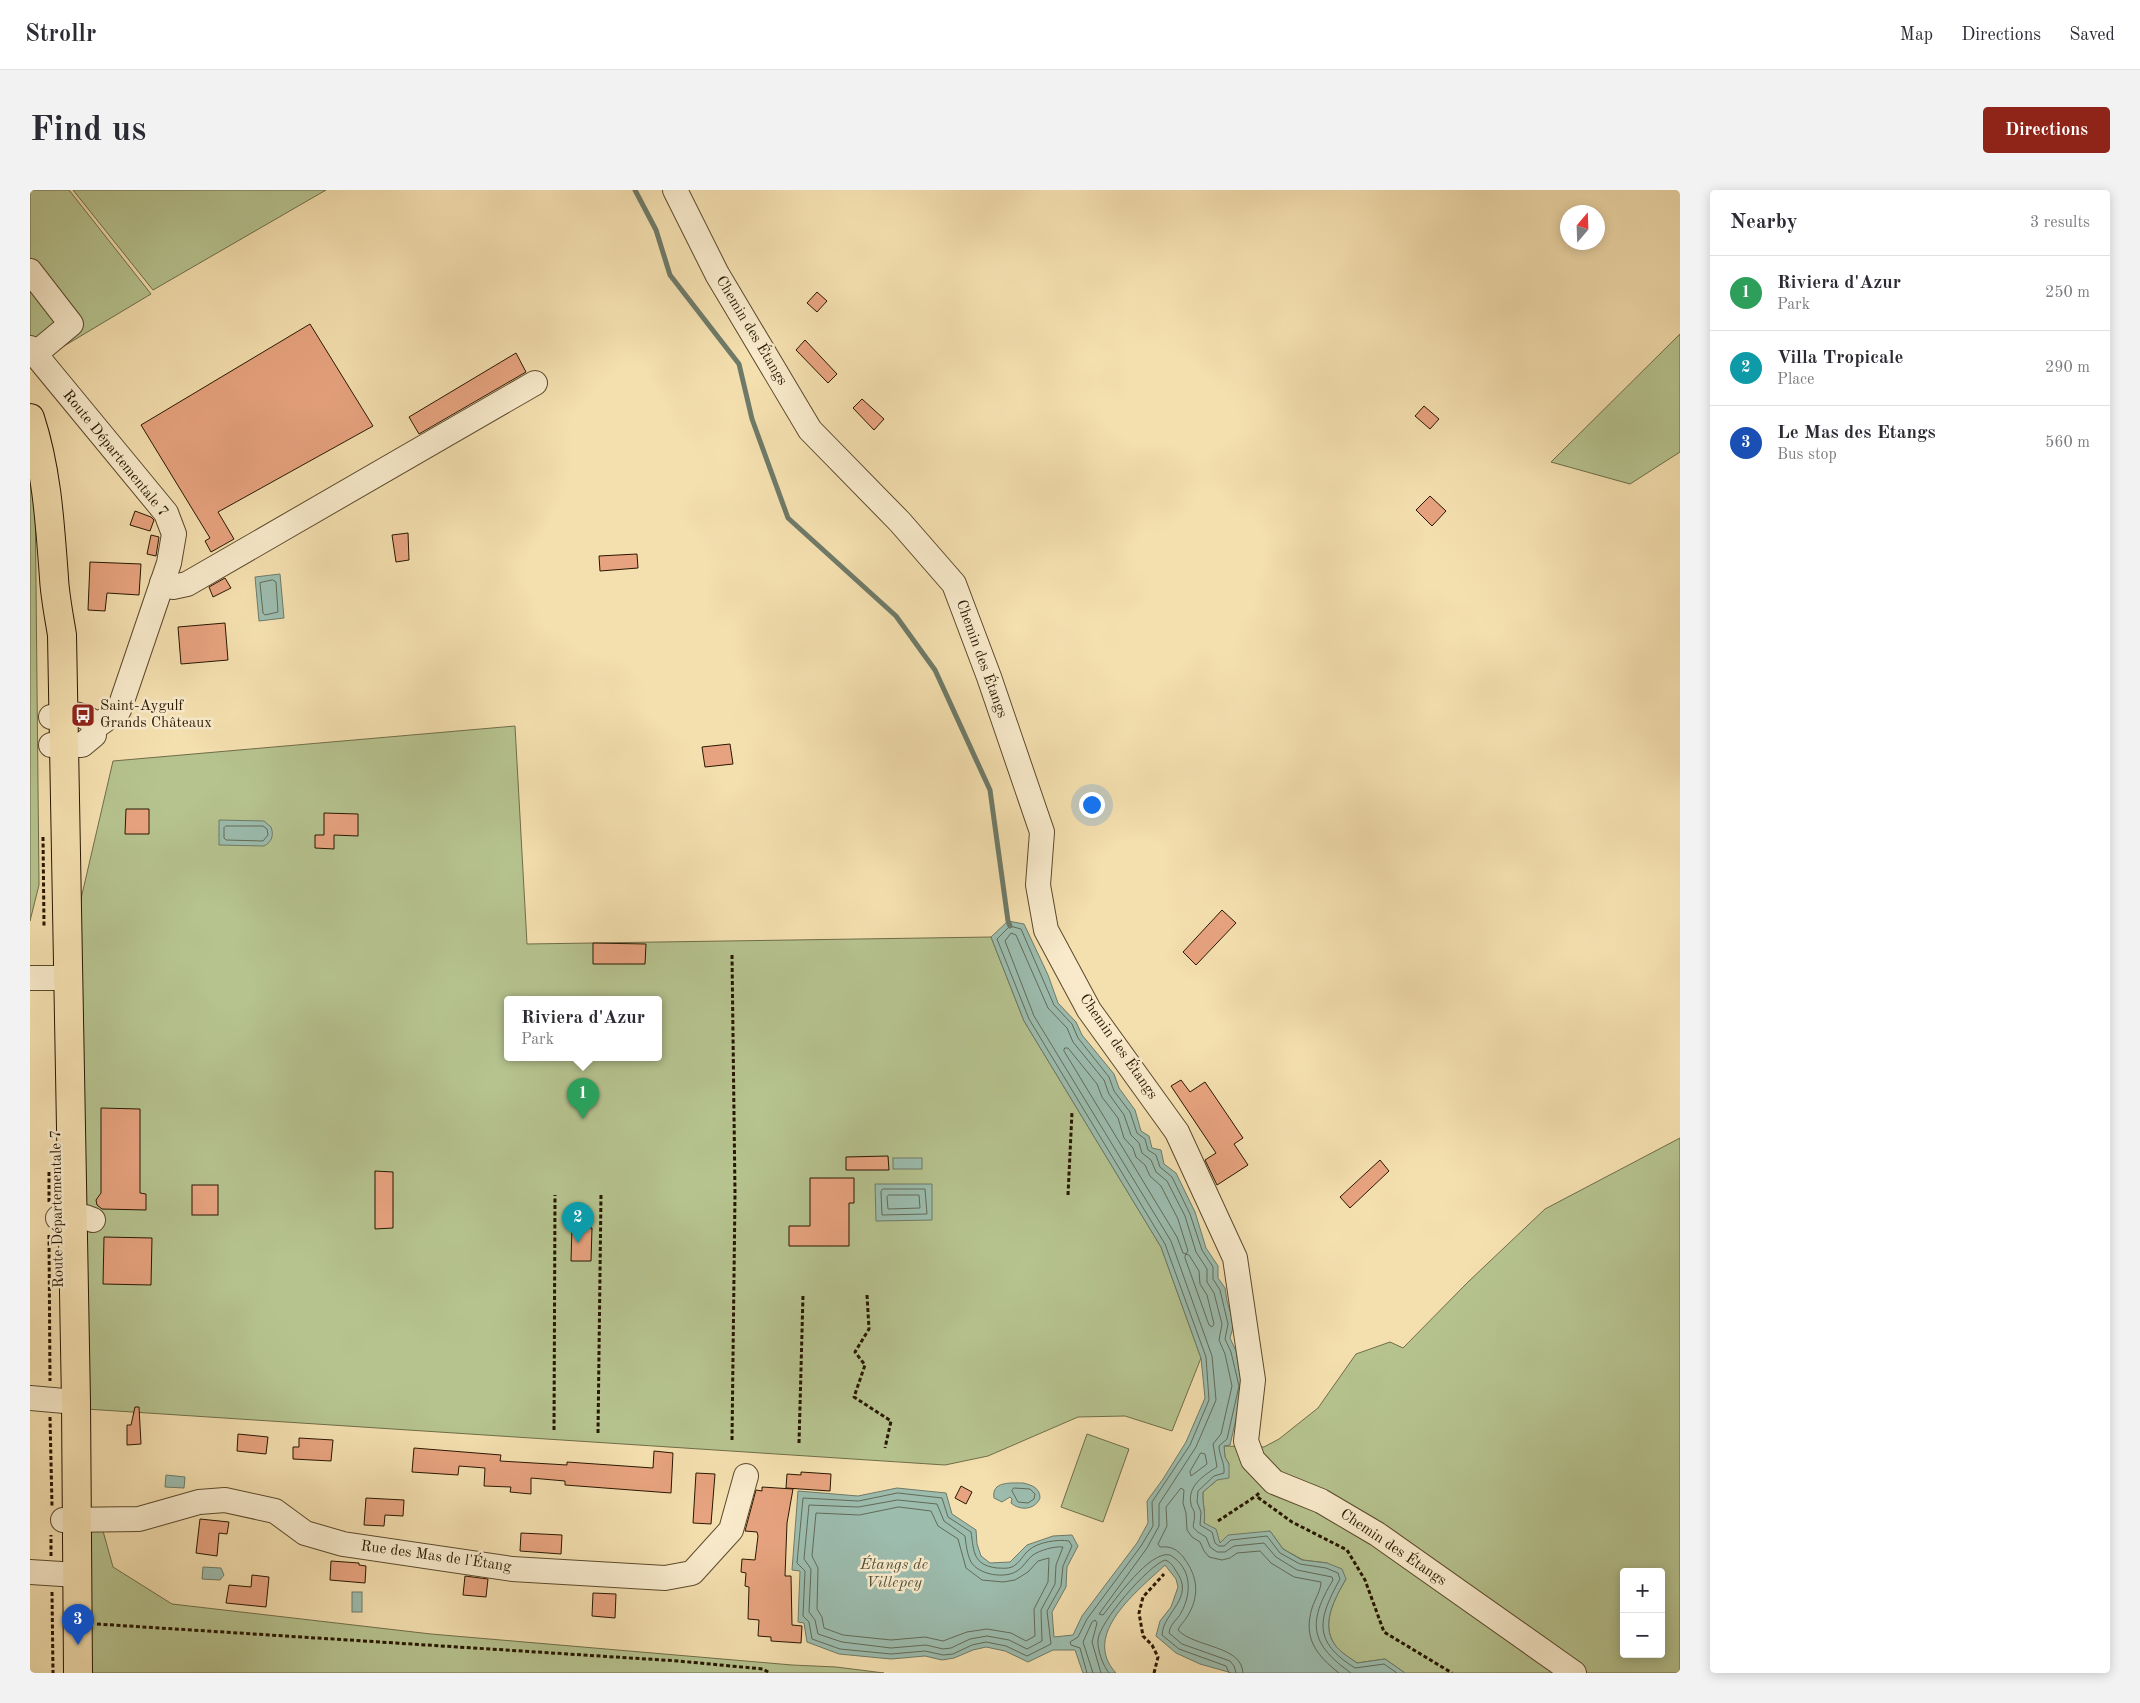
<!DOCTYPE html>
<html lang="en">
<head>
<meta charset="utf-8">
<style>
	:root { --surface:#fff; --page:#f2f2f3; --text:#2b2b33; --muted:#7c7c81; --line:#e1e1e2; --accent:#8f2418 }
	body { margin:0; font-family:"Old Standard TT",serif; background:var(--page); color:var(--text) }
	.controls { position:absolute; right:15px; bottom:15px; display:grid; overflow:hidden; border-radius:5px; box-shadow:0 2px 12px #0003 }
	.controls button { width:45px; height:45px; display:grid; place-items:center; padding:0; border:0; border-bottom:1px solid var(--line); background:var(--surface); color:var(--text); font:25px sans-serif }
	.compass { position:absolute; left:1530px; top:15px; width:45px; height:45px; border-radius:50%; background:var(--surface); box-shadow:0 2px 12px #0003; rotate:19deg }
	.you { position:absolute; left:1061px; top:614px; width:18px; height:18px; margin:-12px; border:4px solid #fff; border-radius:50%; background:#1a73e8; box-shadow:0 0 0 8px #1a73e833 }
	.badge { display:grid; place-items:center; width:32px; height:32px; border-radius:50%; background:var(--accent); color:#fff; font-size:16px; font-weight:700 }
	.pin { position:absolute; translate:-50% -41px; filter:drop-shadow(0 1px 2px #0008) }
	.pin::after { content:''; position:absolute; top:26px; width:18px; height:15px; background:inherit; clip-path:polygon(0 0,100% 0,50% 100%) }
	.popup { position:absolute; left:474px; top:806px; width:158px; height:65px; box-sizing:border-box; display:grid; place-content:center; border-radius:5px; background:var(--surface); filter:drop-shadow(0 1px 4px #0005); font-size:16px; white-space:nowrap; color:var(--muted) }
	.popup b { font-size:19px; color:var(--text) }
	.popup::after { content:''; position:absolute; left:50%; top:100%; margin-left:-10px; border:10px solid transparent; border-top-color:var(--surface) }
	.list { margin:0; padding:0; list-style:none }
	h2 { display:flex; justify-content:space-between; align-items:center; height:65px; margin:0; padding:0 20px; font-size:21px }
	h2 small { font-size:16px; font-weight:400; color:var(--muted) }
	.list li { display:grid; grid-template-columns:32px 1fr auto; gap:15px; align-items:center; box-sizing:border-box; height:75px; padding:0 20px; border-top:1px solid var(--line) }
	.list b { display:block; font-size:19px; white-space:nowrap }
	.list p { margin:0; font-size:16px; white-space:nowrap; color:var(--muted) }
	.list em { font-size:16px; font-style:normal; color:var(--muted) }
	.map { position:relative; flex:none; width:1650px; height:1483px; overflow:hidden; border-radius:5px }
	header { display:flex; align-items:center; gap:30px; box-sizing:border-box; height:70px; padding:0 25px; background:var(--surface); border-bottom:1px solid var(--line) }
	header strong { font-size:24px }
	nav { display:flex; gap:28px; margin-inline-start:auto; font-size:18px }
	.intro { display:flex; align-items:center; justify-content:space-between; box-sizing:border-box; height:120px; padding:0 30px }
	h1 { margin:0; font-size:35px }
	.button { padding:12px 22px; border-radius:5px; background:var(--accent); color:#fff; font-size:18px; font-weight:700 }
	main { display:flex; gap:30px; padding:0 30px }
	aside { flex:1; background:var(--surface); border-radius:5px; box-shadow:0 2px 12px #0003 }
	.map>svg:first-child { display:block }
</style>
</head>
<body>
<header>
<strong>Strollr</strong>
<nav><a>Map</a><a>Directions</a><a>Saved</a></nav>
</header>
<div class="intro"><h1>Find us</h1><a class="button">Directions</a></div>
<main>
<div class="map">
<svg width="1650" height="1483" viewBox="0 0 1650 1483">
	<rect width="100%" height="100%" fill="#f4dfaf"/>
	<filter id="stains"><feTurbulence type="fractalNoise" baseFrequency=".004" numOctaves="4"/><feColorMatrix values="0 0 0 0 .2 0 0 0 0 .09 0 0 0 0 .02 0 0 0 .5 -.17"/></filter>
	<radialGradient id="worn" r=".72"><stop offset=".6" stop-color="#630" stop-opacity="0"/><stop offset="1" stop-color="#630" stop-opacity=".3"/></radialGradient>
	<!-- green -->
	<g fill="#b6c38f" stroke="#6f6d48" fill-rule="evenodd">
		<polygon points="0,0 39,0 121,104 14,168 0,151"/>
		<polygon points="43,0 296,0 123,100"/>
		<polygon points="1650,144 1650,262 1600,294 1521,272"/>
		<polygon points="0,275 5,292 9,695 0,731"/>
		<path d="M485,536L497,754L961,747L994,831L1131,1057L1171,1168L1142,1241L1095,1226L1048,1227L958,1266L915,1275L56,1219L47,726L83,571ZM478,810H628V868H478Z"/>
		<path d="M1650,948V1483H1375L1355,1469L1327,1473C1320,1468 1310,1462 1305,1455C1290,1434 1305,1408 1316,1389L1297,1373L1273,1370L1253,1359L1240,1341L1190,1353L1174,1333C1176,1321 1172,1314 1173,1302L1187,1290L1199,1274L1195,1267L1194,1256L1234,1257L1249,1249L1288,1218L1326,1164L1360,1152L1373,1158L1438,1092L1515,1019ZM1594,1382H1631V1464H1594Z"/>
		<polygon points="1057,1244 1099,1259 1073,1332 1031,1317"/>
		<polygon points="73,1341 83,1377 142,1414 401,1444 762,1475 806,1477 854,1483 57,1483 54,1342"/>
	</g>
	<!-- water -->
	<g fill="#9cbcae" stroke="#6e7a68">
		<polygon points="250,384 254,428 229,431 225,387"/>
		<path d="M189,630L234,631L241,637C244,645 242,652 234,656L189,655Z"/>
		<path d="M978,731L994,734L1018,785L1028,813L1046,832L1052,845L1084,884L1089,898L1105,920L1111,941L1119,946L1122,958L1131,960L1134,974L1146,983L1165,1022L1176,1058L1188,1076V1088L1195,1098L1197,1111L1204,1134L1200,1148L1206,1161L1209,1180L1214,1195L1200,1255L1194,1256L1195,1267L1199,1274V1288L1187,1290L1173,1302C1172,1314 1176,1321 1174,1333L1186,1339L1190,1353L1198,1345L1240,1341L1253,1359L1272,1370L1297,1373L1312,1379L1316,1389C1305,1408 1290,1434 1305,1455C1310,1462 1320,1468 1327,1473L1355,1469L1375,1483H1202L1170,1474L1146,1463L1126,1446L1130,1431L1141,1417L1148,1397L1146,1389L1135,1375C1109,1400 1050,1444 1086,1483H1053L1045,1460H1023L998,1472L975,1461L956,1457L943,1460L924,1468L912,1470L895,1466L861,1469L809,1464L777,1452L774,1433L768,1432L770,1381L762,1380L768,1301L828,1306L867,1298L916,1303L922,1324L946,1340L947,1354L951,1366L960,1373L980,1372L997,1355L1023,1346L1042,1345L1048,1356L1037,1377L1036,1397L1022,1422L1024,1447L1043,1445L1052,1426L1107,1353L1118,1333L1117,1311L1133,1289L1156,1252L1175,1208L1171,1168L1131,1057L994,831L961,747Z"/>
		<rect x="863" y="968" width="29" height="11"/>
		<polygon points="845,994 902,994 902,1030 846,1031"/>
		<polygon points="136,1285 155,1287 154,1298 135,1297"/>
		<path d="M993,1293C1002,1295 1010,1298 1010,1308C1005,1320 990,1321 981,1313L982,1309L980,1307L972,1312L964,1308C961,1291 981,1293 993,1293Z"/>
		<polygon points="173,1377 191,1378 194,1385 190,1390 172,1389"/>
		<rect x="322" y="1402" width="10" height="20"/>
	</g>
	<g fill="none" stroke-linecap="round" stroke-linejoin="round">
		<!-- shore -->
		<g stroke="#626a57" stroke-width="1">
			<polygon points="243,390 246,392 248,422 235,425 233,423 230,393"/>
			<polygon points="196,636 233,636 237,639 238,645 233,651 196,650 194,648 194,638"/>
			<polygon points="1035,858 1038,858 1067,894 1072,907 1088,928 1094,948 1103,958 1106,967 1115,975 1120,986 1131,996 1148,1029 1158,1061 1156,1064 1153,1063 1147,1047 1034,861"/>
			<polygon points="853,999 895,999 897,1024 852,1025 851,1002"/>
			<polygon points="859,1005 889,1005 890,1018 858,1019 857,1007"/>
			<polygon points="1156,1064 1159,1065 1169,1081 1170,1094 1177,1105 1184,1134 1182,1137 1179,1135 1155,1068"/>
			<polygon points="1171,1263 1175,1264 1177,1274 1161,1286 1160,1282"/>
			<polygon points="984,1298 1000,1299 1005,1304 1004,1309 998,1313 988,1312 982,1301"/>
			<path d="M868,1303L912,1308L918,1327L941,1342C944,1362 943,1375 967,1378C972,1378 977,1379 982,1377C990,1373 993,1365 999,1360C1008,1352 1028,1349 1039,1351L1042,1356L1033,1376L1031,1396L1017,1421L1021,1454L997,1466L976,1456L956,1452L942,1455L923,1464L913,1465L895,1461L861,1464L810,1459L782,1449L779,1432L773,1426L775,1381L767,1373L773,1308L828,1311Z"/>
			<path d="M868,1310L907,1314L914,1331L935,1346C936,1354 937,1364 941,1372C949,1385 975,1389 987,1381C994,1377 997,1369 1003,1365C1010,1360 1025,1356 1033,1357L1026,1375L1025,1394L1011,1420L1012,1451L997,1459L979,1450L957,1446L940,1449L921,1458L913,1459L896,1455L861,1458L812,1452L788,1444L785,1430L779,1422L781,1379L774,1369L779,1315L828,1317Z"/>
			<polygon points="869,1317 901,1321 908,1336 928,1349 936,1378 952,1390 973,1392 985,1390 998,1382 1008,1371 1019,1368 1018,1392 1004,1419 1005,1446 996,1451 981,1443 957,1439 937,1442 913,1451 895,1447 861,1450 813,1445 794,1438 792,1427 787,1419 788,1378 782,1366 786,1323 829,1325"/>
			<path d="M1057,1483L1050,1458L1041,1455L1040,1452L1048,1447L1057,1429L1111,1356L1123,1336L1122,1312L1160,1255L1179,1210L1176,1167L1135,1054L999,829L967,749L980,736L991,739L1024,815L1042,834L1048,848L1079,887L1084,901L1100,922L1107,943L1115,949L1118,960L1126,965L1130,977L1142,987L1160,1024L1172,1060L1183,1077V1089L1190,1100L1198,1134L1195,1149L1201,1162L1209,1196L1197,1249L1189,1256C1189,1265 1195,1273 1194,1283L1184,1286L1168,1301L1167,1312L1171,1322L1170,1335L1182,1342L1185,1353L1189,1356H1194L1201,1350L1237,1346L1250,1363L1270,1374L1296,1378L1308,1383L1310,1389C1288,1429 1282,1451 1325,1478L1354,1474L1367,1483"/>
			<polyline points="1063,1483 1053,1452 1062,1432 1065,1430 1067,1433 1062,1452 1071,1483"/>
			<path d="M1079,1483C1073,1476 1067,1459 1068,1450C1069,1432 1118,1376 1135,1370C1141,1372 1143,1376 1146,1381C1166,1408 1133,1422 1132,1445L1149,1459L1196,1476L1199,1483"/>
			<path d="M1206,1483L1204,1476L1200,1471L1152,1454L1139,1443C1140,1434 1147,1430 1151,1423C1162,1403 1162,1378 1140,1365C1120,1360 1085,1410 1073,1425L1069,1424L1117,1358L1129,1336V1314L1166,1257L1186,1210L1182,1166L1141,1051L1004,826L975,751L981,743L986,745L1018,818L1037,838L1043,852L1074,890L1079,904L1094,925L1101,945L1109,953L1112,963L1121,970L1126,982L1137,991L1155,1026L1166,1062L1177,1079V1092L1184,1103L1192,1134L1189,1150L1195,1164L1202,1196L1191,1244L1183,1254L1187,1277C1174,1285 1157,1296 1161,1314C1161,1316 1163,1319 1164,1321C1167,1337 1155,1335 1176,1347L1180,1357L1187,1362H1195L1204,1356L1234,1353L1246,1367L1267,1380L1302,1387L1303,1390C1277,1433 1280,1454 1321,1483"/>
			<path d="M1213,1483C1212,1455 1165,1458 1148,1440C1150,1435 1154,1432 1157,1427C1170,1406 1168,1387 1154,1368C1147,1359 1141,1356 1130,1357L1128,1354L1137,1336L1136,1317L1151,1298L1154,1300L1153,1313L1156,1323L1157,1340L1162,1347L1170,1352L1174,1361L1179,1367L1192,1370L1200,1368L1207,1363L1230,1361L1241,1373L1264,1387L1291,1392C1291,1400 1285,1409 1282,1418C1273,1448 1286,1465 1309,1483"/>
		</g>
		<!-- stream -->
		<polyline stroke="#6e7a68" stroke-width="5" points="605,0 626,40 640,85 709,174 722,229 758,328 866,426 905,480 960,600 978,731 980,736"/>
	</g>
	<!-- building -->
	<g fill="#e7a37f" stroke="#281700">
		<polygon points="787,102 797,111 787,122 777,113"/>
		<polygon points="280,134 343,236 188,322 204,349 181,362 175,351 180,348 111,235"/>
		<polygon points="775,150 807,184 798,193 766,160"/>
		<polygon points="486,163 496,182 389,244 379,227"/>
		<polygon points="832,209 854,229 844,240 823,218"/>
		<polygon points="1394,216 1409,229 1400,239 1385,226"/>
		<polygon points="1400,306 1416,321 1402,336 1386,320"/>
		<polygon points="105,321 121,327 124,330 120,341 100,335"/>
		<polygon points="378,343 379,370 366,372 362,345"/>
		<polygon points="121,345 129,347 126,366 117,364"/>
		<polygon points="607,364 608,378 570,381 569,366"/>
		<polygon points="60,372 111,374 109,405 77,403 75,421 58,420"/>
		<polygon points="195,388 201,398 183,407 179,397"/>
		<polygon points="195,433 198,470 151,474 148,437"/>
		<polygon points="700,554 703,574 675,577 672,557"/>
		<polygon points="96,619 119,619 119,644 95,644"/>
		<polygon points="294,623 328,624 328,646 304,645 304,659 285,658 285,645 294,645"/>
		<polygon points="1192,720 1206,733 1166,775 1153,762"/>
		<polygon points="563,753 616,754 615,774 563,774"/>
		<polygon points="1151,890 1160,902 1175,892 1213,948 1204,954 1218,975 1187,995 1175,970 1186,963 1141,896"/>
		<polygon points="71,918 110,919 110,1003 116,1004 116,1020 72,1019 67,1015 66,1010 71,1003"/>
		<polygon points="858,966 859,980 816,980 816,967"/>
		<polygon points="1350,970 1359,981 1320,1018 1310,1007"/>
		<polygon points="345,981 363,982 363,1038 345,1039"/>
		<polygon points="780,988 824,988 824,1013 819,1013 819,1056 759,1056 759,1036 780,1036"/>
		<rect x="162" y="995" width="26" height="30"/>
		<polygon points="542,1037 562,1038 561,1071 541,1071"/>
		<polygon points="74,1047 122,1048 121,1095 73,1094"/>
		<polygon points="105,1217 109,1217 111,1254 97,1255 97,1235 101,1235"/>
		<polygon points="208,1244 238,1247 236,1264 207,1261"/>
		<polygon points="269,1248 303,1250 301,1271 263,1269 263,1257 269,1257"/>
		<polygon points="384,1258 471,1265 470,1271 537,1275 537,1272 623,1278 624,1261 643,1263 641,1303 535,1295 535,1291 501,1288 501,1304 480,1302 481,1297 454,1296 455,1278 429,1276 428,1285 382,1282"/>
		<polygon points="771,1282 801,1284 800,1301 756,1298 757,1284 771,1285"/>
		<polygon points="666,1283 685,1284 681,1334 663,1333"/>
		<polygon points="931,1296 942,1302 936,1314 925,1308"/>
		<polygon points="732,1297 763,1299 757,1333 755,1386 761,1386 762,1435 772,1436 771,1453 741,1451 741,1447 728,1446 729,1430 718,1429 719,1397 715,1396 716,1383 711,1382 712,1369 725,1370 728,1346 727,1342 715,1341 726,1300 732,1301"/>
		<polygon points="336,1308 374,1310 373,1326 355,1325 354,1336 334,1335"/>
		<polygon points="170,1329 199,1332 197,1344 189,1343 187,1366 166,1363"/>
		<polygon points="491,1343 532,1345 531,1364 490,1361"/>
		<polygon points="301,1371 329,1373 329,1375 336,1376 335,1393 300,1390"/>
		<polygon points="222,1385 239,1387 236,1417 196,1413 199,1395 221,1397"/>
		<polygon points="435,1386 458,1389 456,1407 433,1405"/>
		<polygon points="563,1403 586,1404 585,1428 562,1426"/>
	</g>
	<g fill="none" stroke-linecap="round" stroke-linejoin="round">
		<!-- minor casing -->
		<g stroke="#5b492c" stroke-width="26">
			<g id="minor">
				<polyline points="645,0 687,84 780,240 870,332 924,394 959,487 1012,642 1008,695 1016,740 1059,820 1147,942 1205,1068 1223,1190 1216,1251 1223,1270 1244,1292 1291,1311 1347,1344 1544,1483"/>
				<polyline points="0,81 41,134 5,164"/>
				<polyline points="0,158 136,323 144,344 139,373 89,520 64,538"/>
				<polyline points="132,393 143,397 157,394 505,193"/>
				<path d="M21,527C39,523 48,521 63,532L64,545L52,555H21"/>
				<polyline points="0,788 38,788"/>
				<polyline points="28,1028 55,1027 63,1030"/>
				<polyline points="0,1208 46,1212"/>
				<polyline points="33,1330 109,1329 169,1312 195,1310 245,1321 275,1343 313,1354 482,1379 635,1388 662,1383 701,1340 716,1286"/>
				<polyline points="0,1382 47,1385"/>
			</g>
		</g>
		<!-- major casing -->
		<g stroke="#281700" stroke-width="30">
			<path id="major" d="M0,228C17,280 20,334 24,388C25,407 29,426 32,445L46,1212L48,1483"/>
		</g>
		<!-- path -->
		<g stroke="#281700" stroke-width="3" stroke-dasharray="4 2.5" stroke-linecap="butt">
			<polyline points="13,647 14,736"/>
			<polyline points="19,982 19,1013"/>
			<polyline points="1038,1005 1042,922"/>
			<polyline points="19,1045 20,1191"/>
			<polyline points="837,1105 839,1139 825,1162 835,1175 824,1207 861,1231 855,1258"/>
			<polyline points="20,1227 22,1316"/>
			<polyline points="524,1240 525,1005"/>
			<polyline points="568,1243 571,1004"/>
			<polyline points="702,1250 705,1004 702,765"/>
			<polyline points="769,1253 773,1105"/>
			<polyline points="1229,1303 1226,1306 1262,1332 1317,1360 1335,1390 1354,1442 1422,1483"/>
			<polyline points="1188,1331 1226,1306"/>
			<polyline points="21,1366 21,1345"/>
			<polyline points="22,1402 23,1483"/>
			<polyline points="67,1434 648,1471 733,1479 740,1483"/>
			<polyline points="1124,1483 1128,1467 1122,1455 1113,1446 1109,1423 1113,1407 1134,1384"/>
		</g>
		<!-- minor -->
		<use href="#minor" stroke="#f8eacb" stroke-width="24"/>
		<!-- major -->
		<use href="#major" stroke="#f4dfaf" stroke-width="28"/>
	</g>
	<!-- icons -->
	<defs>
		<g id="bus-square" transform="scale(1.25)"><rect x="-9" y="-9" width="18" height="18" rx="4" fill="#8f2418" stroke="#f8eacb"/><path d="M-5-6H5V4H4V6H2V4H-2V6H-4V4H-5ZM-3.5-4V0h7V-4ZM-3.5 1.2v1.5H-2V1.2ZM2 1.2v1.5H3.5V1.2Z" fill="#fff"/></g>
	</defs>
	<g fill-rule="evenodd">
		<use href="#bus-square" x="53" y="525"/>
	</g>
	<g text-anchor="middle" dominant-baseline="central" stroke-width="5" stroke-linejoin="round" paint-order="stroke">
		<!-- street labels -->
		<g font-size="15" fill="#281700" stroke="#f8eacb">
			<text transform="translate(721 141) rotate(59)">Chemin des Étangs</text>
			<text transform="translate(85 264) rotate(51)">Route Départementale 7</text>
			<text transform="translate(951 469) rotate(70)">Chemin des Étangs</text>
			<text transform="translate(1088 857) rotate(55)">Chemin des Étangs</text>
			<text transform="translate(28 1019) rotate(-91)">Route Départementale 7</text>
			<text transform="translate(1363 1358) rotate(34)">Chemin des Étangs</text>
			<text transform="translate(406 1367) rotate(8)">Rue des Mas de l'Étang</text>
		</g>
		<!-- poi labels -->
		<g font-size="15" fill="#281700" stroke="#f8eacb" text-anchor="start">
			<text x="70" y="516">Saint-Aygulf<tspan x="70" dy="17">Grands Châteaux</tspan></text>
		</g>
		<!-- water labels -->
		<g font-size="16" font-style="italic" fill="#51513d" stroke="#f8eacb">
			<text x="864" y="1375">Étangs de<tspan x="864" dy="18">Villepey</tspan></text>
		</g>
	</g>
	<rect width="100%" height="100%" filter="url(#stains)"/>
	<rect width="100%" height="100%" fill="url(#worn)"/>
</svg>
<div class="controls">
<button>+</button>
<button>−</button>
</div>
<svg class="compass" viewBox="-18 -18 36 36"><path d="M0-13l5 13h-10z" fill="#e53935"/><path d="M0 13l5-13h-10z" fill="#7c7c81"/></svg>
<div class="you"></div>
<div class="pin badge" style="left:553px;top:929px;background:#2e9e5b">1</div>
<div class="popup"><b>Riviera d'Azur</b>Park</div>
<div class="pin badge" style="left:548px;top:1053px;background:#0f9aa8">2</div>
<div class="pin badge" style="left:48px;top:1455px;background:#1a4fb4">3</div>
</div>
<aside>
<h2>Nearby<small>3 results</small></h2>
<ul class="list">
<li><span class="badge" style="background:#2e9e5b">1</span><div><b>Riviera d'Azur</b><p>Park</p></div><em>250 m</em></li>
<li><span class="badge" style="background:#0f9aa8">2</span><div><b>Villa Tropicale</b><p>Place</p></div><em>290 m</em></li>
<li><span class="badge" style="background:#1a4fb4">3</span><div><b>Le Mas des Etangs</b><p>Bus stop</p></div><em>560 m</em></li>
</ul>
</aside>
</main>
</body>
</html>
